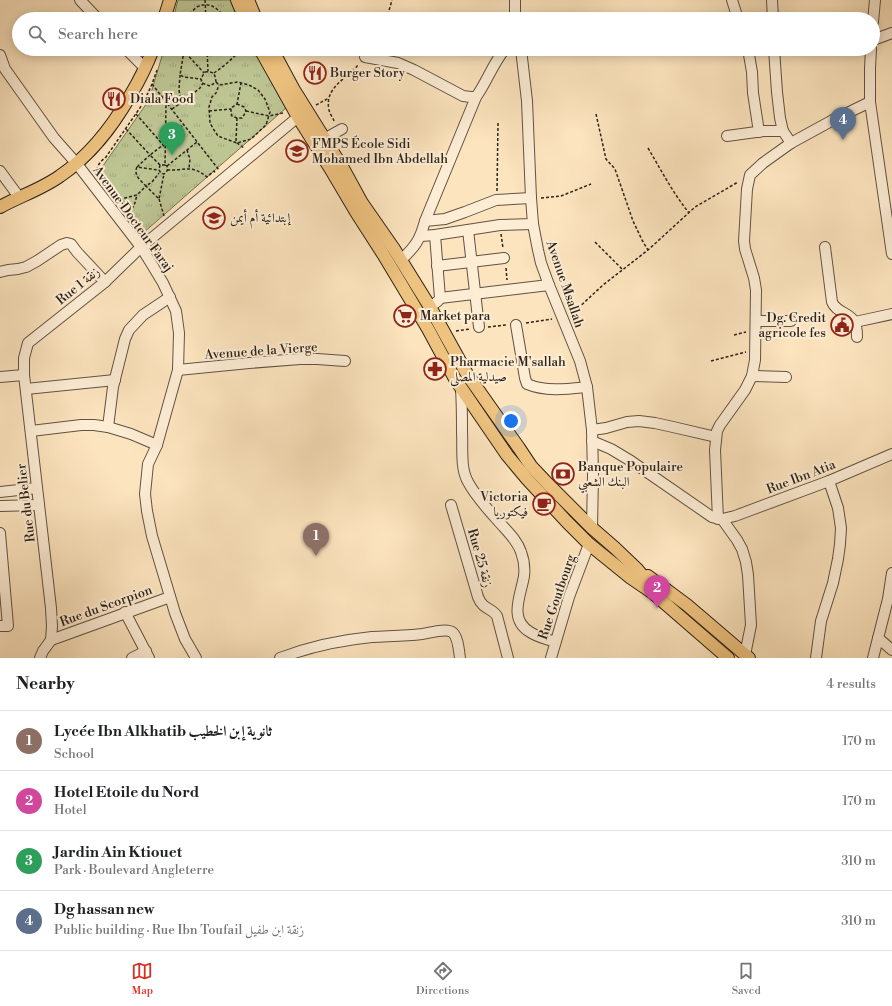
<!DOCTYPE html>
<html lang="en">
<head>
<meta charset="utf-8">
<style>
	:root { --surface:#fff; --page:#f6f6f6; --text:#202124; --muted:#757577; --line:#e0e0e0; --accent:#d93025 }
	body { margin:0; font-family:"Libre Bodoni",Amiri,serif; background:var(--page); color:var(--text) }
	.you { position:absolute; left:511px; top:421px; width:14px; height:14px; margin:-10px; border:3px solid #fff; border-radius:50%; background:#1a73e8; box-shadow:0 0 0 6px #1a73e833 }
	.badge { display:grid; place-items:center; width:26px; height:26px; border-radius:50%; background:var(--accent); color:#fff; font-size:13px; font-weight:700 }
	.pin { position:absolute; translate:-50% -33px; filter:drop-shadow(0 1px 2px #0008) }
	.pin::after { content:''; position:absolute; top:21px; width:14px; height:12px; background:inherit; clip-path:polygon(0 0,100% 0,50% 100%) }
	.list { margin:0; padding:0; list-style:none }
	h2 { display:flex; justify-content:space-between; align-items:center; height:52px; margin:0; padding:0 16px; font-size:17px }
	h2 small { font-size:13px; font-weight:400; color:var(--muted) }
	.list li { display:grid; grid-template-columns:26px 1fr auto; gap:12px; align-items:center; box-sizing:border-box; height:60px; padding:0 16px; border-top:1px solid var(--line) }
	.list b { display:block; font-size:15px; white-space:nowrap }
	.list p { margin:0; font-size:13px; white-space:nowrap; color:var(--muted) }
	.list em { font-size:13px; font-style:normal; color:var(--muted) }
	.icon { flex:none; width:22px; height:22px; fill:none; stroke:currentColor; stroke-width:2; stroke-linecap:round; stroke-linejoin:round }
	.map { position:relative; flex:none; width:892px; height:658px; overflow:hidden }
	.search { position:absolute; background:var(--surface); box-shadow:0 2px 10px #0003; left:12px; right:12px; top:12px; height:44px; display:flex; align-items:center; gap:10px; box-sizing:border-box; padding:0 14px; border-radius:22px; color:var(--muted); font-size:15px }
	.sheet { height:292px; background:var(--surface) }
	nav { display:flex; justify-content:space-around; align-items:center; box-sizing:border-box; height:56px; border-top:1px solid var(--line); background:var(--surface); font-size:11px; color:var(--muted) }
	nav a { display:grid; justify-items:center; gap:2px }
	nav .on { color:var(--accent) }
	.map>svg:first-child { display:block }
</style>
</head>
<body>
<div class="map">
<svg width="892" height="658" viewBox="0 0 892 658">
	<defs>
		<pattern id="grass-tufts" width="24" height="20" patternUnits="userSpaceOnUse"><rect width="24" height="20" fill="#bdc593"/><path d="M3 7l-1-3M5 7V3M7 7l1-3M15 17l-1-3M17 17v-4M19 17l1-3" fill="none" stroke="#a3a97e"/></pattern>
	</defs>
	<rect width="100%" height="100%" fill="#fce4be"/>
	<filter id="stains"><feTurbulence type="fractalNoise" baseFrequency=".005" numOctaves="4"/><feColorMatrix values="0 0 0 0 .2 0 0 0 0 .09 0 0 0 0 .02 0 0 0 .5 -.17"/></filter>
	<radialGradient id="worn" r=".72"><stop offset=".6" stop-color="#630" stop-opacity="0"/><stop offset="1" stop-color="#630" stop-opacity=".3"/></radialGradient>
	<!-- grass -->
	<g fill="url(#grass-tufts)" stroke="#757456">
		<polygon points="178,0 232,0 240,19 173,19"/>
		<polygon points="164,49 255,49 286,108 142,234 100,170 149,100"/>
	</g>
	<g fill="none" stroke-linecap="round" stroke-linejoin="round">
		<!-- minor casing -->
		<g stroke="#615342" stroke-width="12">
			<g id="minor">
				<polyline points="80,0 98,19"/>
				<polyline points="515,0 515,19"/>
				<polyline points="732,0 738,19"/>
				<polyline points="772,0 773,19"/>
				<polyline points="873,22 875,0"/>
				<polyline points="873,40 892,33"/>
				<polyline points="126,49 145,68"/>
				<polyline points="521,49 527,101 531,198 533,224 538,250 541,263 549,285 580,361 587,387 592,430 593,475 592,528"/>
				<polyline points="748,49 752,72 753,93 759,132"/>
				<polyline points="774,49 777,92 780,118 783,131 791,143"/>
				<polyline points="871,49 870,68 870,102 892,254"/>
				<polyline points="0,55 5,69 54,138 77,164 141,247 151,263 163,283 176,311 179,333 178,370 157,445 148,464 145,494 147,511 152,536 175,613 185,639 196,658"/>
				<polyline points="365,57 398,63 414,70 463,96 471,97 476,97"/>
				<polyline points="727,136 764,131 783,131"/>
				<polyline points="324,139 342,129"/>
				<polyline points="0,171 19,197"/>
				<polyline points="425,221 445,219 465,212 496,200 531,198"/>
				<polyline points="468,230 479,327"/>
				<polyline points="421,236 435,235 500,225 533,224"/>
				<path d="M825,247L832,302C836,312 848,312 854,321C857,325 857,332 857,337"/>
				<path d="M401,260C415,247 420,240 425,221L476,97C487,82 493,63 505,49"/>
				<polyline points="437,266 504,258"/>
				<polyline points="0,272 8,270 18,269 26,267 37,261 61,245 67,243 71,244 77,252 105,282"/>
				<polyline points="440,298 549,285"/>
				<polyline points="430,307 438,301 440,298 435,235"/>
				<polyline points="756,321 791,321"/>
				<polyline points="855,322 892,314"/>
				<path d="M516,325L525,378L527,384C546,392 568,389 587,387"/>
				<polyline points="178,370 249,363 300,359 317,359 345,361"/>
				<polyline points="752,376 786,377"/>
				<polyline points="0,377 24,375"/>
				<polyline points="26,389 115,380"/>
				<path d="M461,389C462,403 462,417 462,432C463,448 460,468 468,482C476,497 489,511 500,523C508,532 517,540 521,552C524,560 525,568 524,576C521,595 508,619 530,632C537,637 547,639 555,642"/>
				<polyline points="108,427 113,387 125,339 129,330 143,315 170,297"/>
				<polyline points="592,430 606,428 627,422 639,421 655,423 673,427 716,437"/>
				<polyline points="31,431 81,425 94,425 108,427 131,434 157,445"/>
				<polyline points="592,441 611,449 631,461 712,517 722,519 735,516 829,481 892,454"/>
				<polyline points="0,492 37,488"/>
				<path d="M451,505L478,597C483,610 491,607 497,616L508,658"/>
				<polyline points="0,506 39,505"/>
				<polyline points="718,519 715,450 717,431 720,425 745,390 752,376 755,360 756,290 754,278 745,249 744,241 747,189 750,175 763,163 791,143 833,120 870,102"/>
				<polyline points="722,519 737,540 742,549 746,562 748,575 751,625 745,655"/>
				<polyline points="0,533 8,626 0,626"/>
				<polyline points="125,612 149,658"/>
				<polyline points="878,638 892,650"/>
				<polyline points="51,640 170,597"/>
				<polyline points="40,658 43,651 51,640 52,626 51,608 24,375 24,358 28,343 105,282 141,247 298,117"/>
				<polyline points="132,658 146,651"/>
				<path d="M280,658C309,647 341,640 372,637C389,636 405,636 422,634C429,633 446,628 452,632C458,636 459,651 460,658"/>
				<polyline points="551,658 569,597 589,544"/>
				<polyline points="816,658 821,621 833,583 838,559 840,544 841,528 838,508 829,481"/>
				<polyline points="873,658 888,599 892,573"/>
			</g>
		</g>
		<!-- major casing -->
		<g stroke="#2d2319" stroke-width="14">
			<g id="major">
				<polyline points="237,0 245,19"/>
				<polyline points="248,0 256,19"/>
				<polyline points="164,19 170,0"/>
				<polyline points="260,49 298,117 330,168 356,212 383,254 428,329 455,379 507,455 527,479 567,522 589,544 631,578 653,593 728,658"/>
				<polyline points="272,49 294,90 344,170 362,203 394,249 430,307 467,374 519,448 531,466 548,484 592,528 615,548 637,569 652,587"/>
				<path d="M0,207C20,196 42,189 60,176C91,155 112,127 130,96C139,81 147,65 153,49"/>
				<polyline points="648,576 687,605 749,658"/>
			</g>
		</g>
		<!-- path -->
		<g stroke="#2d2319" stroke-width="1.5" stroke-dasharray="3 2" stroke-linecap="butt">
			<polyline points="205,0 206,19"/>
			<path d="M188,19C194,3 209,0 220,12C223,14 225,15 226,19"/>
			<polyline points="385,19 388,14 392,0"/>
			<polyline points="185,49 184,51 204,73"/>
			<polyline points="207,49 208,71"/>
			<polyline points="184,51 180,75 184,77 201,79"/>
			<polyline points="401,54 402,49"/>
			<path d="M205,72C214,71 215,74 216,82L210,86L202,83L201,79L203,75Z"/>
			<polyline points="214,73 225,65 238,53 237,49"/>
			<path d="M180,75C180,83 176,97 185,100L200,88L203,83"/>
			<polyline points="216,82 219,85 238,82 249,85 258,90 265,99 270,112 266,125 251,139 237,143 223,138 218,136 214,130 210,123 209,107 212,97 216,93 219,85"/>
			<polyline points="152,84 219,170"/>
			<polyline points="237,104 244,107 246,111 244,115 242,118 237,118 232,116 231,113 231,108 237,104 241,83"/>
			<polyline points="316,105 329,98"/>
			<polyline points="172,109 185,100"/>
			<polyline points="209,111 231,109"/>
			<polyline points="246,111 269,116 283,113"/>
			<polyline points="136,114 165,147"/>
			<polyline points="596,114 606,159 615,169 633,221 642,240 648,250"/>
			<polyline points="237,118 236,141 237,143 244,148"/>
			<path d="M334,121C333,118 330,114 329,110C324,87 347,79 359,64"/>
			<polyline points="126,129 150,155 137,167 158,170"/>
			<polyline points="165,141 183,125"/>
			<path d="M648,148C661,170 673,193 689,213"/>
			<polyline points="187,150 190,159 189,168"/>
			<polyline points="160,165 150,155 163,145"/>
			<path d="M165,165H160L159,170L161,173L164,174C167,172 168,170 167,166L165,165L166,102"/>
			<polyline points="167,166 197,142"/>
			<path d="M137,167C133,175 141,181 146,186L152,182L159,173"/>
			<path d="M167,170C185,171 191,164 207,177L214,171L216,174"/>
			<polyline points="497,191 498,123"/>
			<polyline points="541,198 561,196 591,184"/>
			<polyline points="159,199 164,216"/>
			<polyline points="120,201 125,198 137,195 146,186 159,199 164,174"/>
			<path d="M128,212C135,207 135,202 137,195"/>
			<path d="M132,218L123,204L118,199L102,177L97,172C97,165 100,162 106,157L144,102L152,84L157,70"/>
			<polyline points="501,234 503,248"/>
			<polyline points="595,242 623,270"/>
			<polyline points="506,268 507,280"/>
			<polyline points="570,314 575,311 603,285 648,250 695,207 738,182"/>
			<polyline points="526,323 552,319"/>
			<polyline points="488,327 506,325"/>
			<polyline points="456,331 470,329"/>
			<polyline points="734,335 746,332"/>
			<polyline points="711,361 746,352"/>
		</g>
		<!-- minor -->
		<use href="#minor" stroke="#fdedd5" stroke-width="10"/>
		<!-- major -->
		<use href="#major" stroke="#eec27f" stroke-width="12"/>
	</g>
	<!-- icons -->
	<defs>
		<g id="restaurant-ring" transform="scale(1.15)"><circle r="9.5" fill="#fdedd5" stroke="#8f2418" stroke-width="1.5"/><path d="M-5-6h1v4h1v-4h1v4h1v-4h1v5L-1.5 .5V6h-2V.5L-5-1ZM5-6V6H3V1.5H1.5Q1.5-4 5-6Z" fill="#8f2418"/></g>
		<g id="school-ring" transform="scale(1.15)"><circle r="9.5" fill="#fdedd5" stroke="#8f2418" stroke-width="1.5"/><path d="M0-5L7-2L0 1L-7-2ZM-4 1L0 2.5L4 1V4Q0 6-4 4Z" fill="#8f2418"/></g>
		<g id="supermarket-ring" transform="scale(1.15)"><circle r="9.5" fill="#fdedd5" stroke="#8f2418" stroke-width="1.5"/><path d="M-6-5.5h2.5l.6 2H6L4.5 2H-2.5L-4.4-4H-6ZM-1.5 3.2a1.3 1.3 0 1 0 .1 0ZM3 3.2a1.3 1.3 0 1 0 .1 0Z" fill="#8f2418"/></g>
		<g id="civic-ring" transform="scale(1.15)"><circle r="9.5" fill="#fdedd5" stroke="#8f2418" stroke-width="1.5"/><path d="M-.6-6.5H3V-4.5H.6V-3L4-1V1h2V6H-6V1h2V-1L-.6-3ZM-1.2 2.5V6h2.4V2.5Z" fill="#8f2418"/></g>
		<g id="pharmacy-ring" transform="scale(1.15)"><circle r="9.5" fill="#fdedd5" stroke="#8f2418" stroke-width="1.5"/><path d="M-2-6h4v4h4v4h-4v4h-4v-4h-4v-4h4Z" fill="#8f2418"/></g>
		<g id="bank-ring" transform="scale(1.15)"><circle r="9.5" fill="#fdedd5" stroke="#8f2418" stroke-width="1.5"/><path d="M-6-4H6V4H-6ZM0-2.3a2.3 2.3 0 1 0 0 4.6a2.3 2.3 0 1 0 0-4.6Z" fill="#8f2418"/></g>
		<g id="cafe-ring" transform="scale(1.15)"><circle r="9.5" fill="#fdedd5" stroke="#8f2418" stroke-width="1.5"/><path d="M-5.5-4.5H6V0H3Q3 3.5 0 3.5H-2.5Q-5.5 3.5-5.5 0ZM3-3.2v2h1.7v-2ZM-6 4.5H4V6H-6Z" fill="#8f2418"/></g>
	</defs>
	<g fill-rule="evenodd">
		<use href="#restaurant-ring" x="315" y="73"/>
		<use href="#restaurant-ring" x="114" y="99"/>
		<use href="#school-ring" x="297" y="151"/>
		<use href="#school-ring" x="214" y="218"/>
		<use href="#supermarket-ring" x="405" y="316"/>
		<use href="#civic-ring" x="842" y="325"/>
		<use href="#pharmacy-ring" x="435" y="369"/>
		<use href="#bank-ring" x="563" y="474"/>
		<use href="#cafe-ring" x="544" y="504"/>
	</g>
	<g text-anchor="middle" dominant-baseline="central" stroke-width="4" stroke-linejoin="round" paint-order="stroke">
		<!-- poi labels -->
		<g font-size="13" fill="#2d2319" stroke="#fdedd5" text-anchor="start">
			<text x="330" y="73">Burger Story</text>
			<text x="130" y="99">Diala Food</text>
			<text x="312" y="144">FMPS École Sidi<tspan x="312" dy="15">Mohamed Ibn Abdellah</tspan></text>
			<text x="230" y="218">إبتدائية أم أيمن</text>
			<text x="420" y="316">Market para</text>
			<text x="826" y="318" text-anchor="end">Dg. Credit<tspan x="826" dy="15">agricole fes</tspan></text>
			<text x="450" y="362">Pharmacie M'sallah<tspan x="450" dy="15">صيدلية المصلى</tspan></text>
			<text x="578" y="467">Banque Populaire<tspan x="578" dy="15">البنك الشعبي</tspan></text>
			<text x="528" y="497" text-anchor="end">Victoria<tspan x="528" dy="15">فيكتوريا</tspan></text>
		</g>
		<!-- street labels -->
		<g font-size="13" fill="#2d2319" stroke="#fdedd5">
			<text transform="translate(133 219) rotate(54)">Avenue Docteur Faraj</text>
			<text transform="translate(565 284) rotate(71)">Avenue Msallah</text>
			<text transform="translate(78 286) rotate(-39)">Rue 1 زنقة</text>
			<text transform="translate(261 351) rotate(-4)">Avenue de la Vierge</text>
			<text transform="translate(801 477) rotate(-21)">Rue Ibn Atia</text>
			<text transform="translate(26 503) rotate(-97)">Rue du Belier</text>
			<text transform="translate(480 558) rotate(74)">Rue 25 زنقة</text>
			<text transform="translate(557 597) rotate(-71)">Rue Goutbourg</text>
			<text transform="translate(106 606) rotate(-20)">Rue du Scorpion</text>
		</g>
	</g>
	<rect width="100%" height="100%" filter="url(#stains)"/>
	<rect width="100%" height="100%" fill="url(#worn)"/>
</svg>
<div class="you"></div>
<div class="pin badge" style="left:316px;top:556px;background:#8d6e63">1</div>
<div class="pin badge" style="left:657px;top:608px;background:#d1479c">2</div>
<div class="pin badge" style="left:172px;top:155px;background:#2e9e5b">3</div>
<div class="pin badge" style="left:843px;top:140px;background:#5c6f8a">4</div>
<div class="search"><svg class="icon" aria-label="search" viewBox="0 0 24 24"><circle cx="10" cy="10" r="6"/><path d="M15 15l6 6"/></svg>Search here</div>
</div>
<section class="sheet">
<h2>Nearby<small>4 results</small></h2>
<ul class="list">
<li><span class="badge" style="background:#8d6e63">1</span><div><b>Lycée Ibn Alkhatib ثانوية إبن الخطيب</b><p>School</p></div><em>170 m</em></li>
<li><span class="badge" style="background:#d1479c">2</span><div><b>Hotel Etoile du Nord</b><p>Hotel</p></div><em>170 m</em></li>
<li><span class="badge" style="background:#2e9e5b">3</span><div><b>Jardin Ain Ktiouet</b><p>Park · Boulevard Angleterre</p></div><em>310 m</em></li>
<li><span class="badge" style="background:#5c6f8a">4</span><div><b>Dg hassan new</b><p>Public building · Rue Ibn Toufail زنقة ابن طفيل</p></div><em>310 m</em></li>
</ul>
</section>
<nav>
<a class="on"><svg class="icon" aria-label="map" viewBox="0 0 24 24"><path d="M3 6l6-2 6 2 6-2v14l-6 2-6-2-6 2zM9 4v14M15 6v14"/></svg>Map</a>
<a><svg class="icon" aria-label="directions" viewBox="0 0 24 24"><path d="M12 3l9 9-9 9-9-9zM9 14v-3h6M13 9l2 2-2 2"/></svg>Directions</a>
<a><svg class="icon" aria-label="saved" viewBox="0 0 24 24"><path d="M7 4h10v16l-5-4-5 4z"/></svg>Saved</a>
</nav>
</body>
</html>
